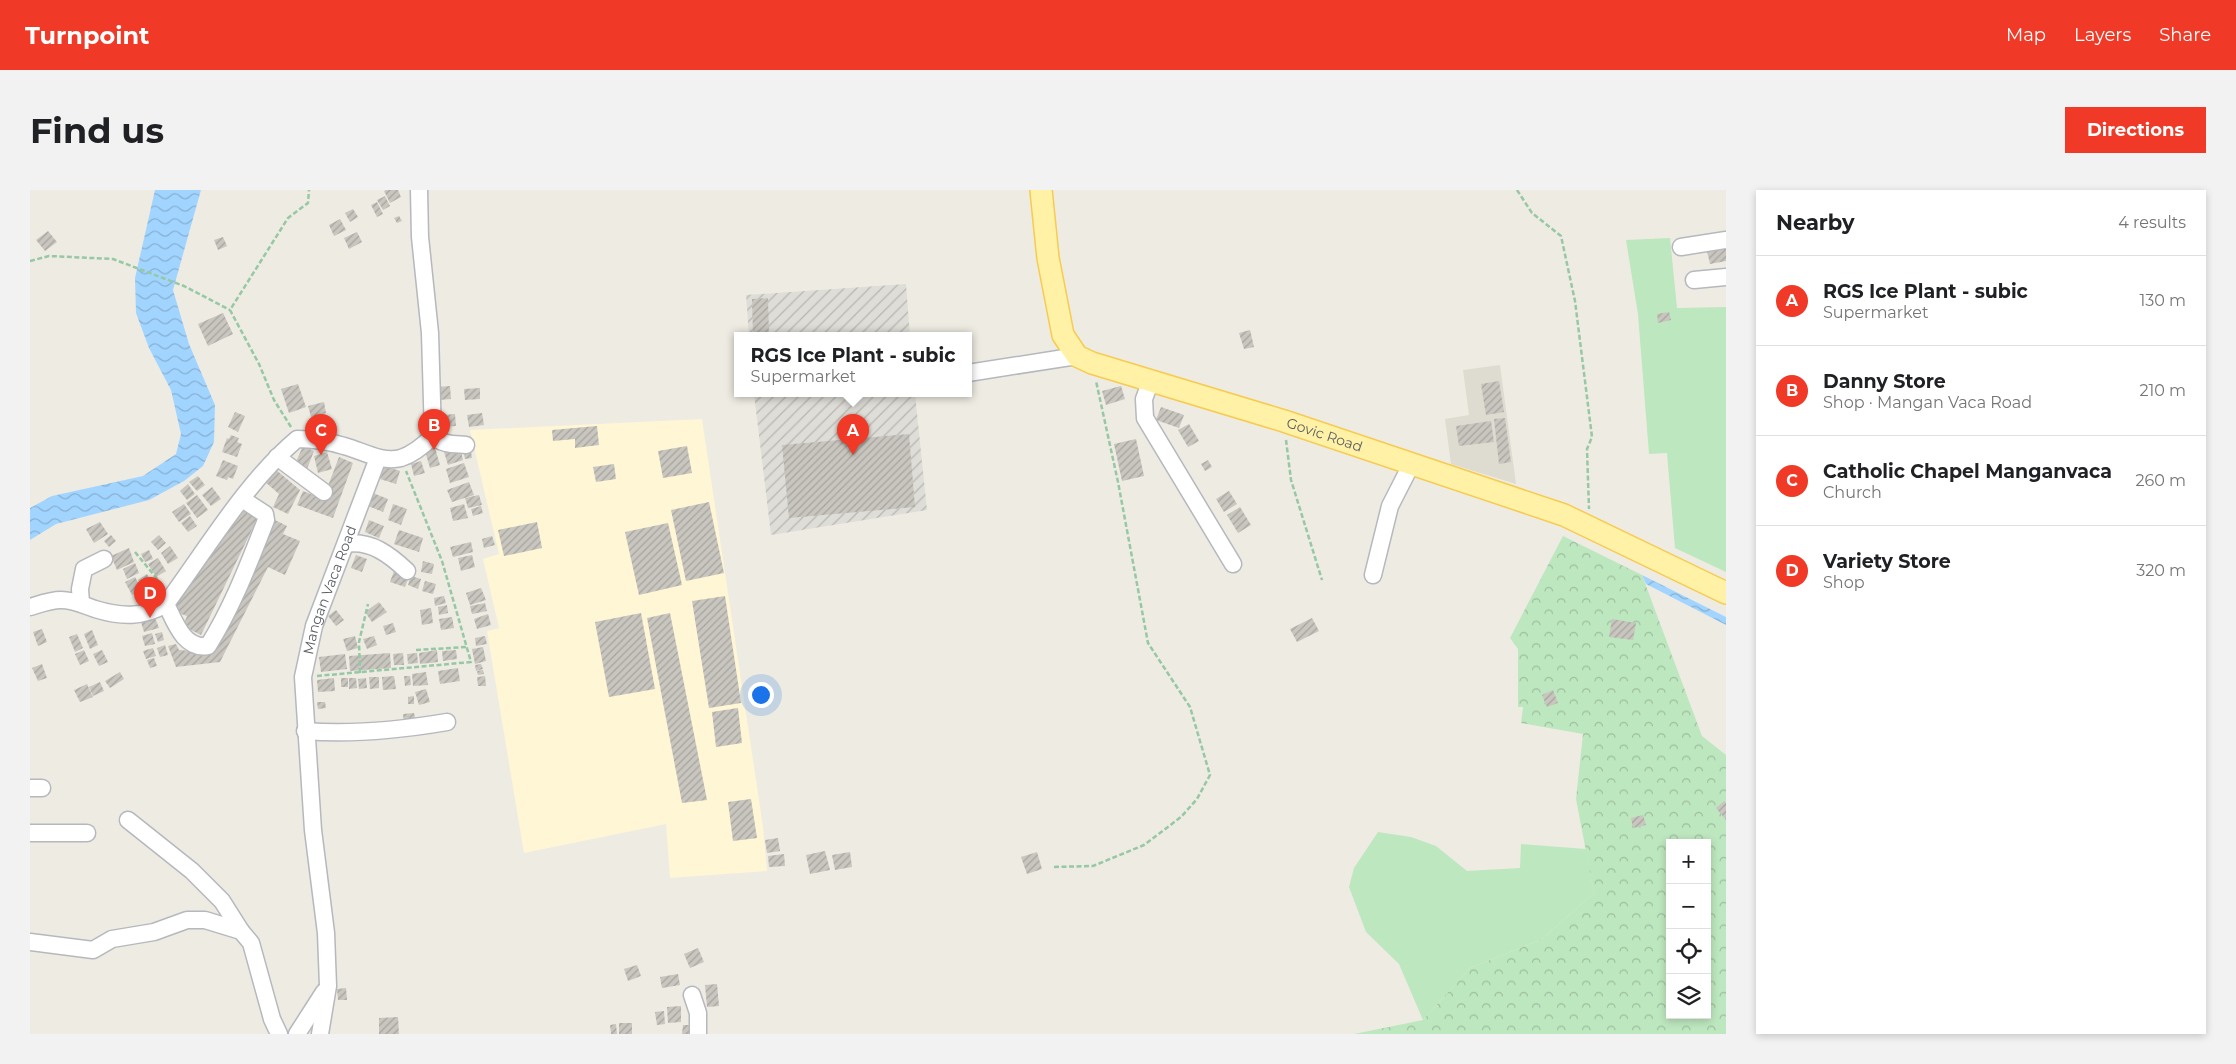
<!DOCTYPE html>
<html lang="en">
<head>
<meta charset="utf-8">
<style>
	:root { --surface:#fff; --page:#f2f2f2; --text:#202124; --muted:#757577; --line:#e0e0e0; --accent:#f03926 }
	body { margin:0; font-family:Montserrat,sans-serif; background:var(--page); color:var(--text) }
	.controls { position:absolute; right:15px; bottom:15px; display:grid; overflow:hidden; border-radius:0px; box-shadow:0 2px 8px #0003 }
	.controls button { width:45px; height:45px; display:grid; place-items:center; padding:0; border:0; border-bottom:1px solid var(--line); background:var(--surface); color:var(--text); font:25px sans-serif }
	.you { position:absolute; left:730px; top:504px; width:18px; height:18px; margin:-12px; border:4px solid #fff; border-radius:50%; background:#1a73e8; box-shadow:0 0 0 8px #1a73e833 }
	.badge { display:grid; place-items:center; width:32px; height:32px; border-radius:50%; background:var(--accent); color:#fff; font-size:16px; font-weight:700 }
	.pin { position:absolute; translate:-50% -41px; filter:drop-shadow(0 1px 2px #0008) }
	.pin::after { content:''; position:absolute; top:26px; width:18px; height:15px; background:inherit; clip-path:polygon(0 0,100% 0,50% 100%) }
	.popup { position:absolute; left:704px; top:142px; width:238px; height:65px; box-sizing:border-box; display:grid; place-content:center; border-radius:0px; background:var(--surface); filter:drop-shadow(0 1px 4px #0005); font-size:16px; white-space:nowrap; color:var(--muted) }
	.popup b { font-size:19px; color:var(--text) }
	.popup::after { content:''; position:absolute; left:50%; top:100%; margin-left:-10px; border:10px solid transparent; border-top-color:var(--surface) }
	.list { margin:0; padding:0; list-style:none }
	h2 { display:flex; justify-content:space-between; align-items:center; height:65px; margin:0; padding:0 20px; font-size:21px }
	h2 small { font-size:16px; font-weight:400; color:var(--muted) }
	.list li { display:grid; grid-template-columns:32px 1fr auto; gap:15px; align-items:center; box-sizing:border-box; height:90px; padding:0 20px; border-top:1px solid var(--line) }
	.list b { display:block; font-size:19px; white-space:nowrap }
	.list p { margin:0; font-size:16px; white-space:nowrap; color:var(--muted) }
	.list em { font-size:16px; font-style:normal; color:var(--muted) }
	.icon { flex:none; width:28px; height:28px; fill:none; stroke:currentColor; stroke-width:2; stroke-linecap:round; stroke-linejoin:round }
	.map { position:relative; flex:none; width:1696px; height:844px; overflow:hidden; border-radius:0px }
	header { display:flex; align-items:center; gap:30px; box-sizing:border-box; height:70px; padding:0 25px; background:var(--accent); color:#fff }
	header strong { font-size:24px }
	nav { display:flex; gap:28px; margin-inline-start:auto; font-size:18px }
	.intro { display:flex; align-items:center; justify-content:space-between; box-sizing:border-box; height:120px; padding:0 30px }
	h1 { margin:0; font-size:35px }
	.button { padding:12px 22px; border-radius:0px; background:var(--accent); color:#fff; font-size:18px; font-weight:700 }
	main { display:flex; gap:30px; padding:0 30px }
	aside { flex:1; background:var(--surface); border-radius:0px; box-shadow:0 2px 8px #0003 }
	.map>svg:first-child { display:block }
</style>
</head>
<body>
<header>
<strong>Turnpoint</strong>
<nav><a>Map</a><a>Layers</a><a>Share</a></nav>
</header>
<div class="intro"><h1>Find us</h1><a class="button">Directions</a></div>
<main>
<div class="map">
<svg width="1696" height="844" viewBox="0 0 1696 844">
	<defs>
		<pattern id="industrial-furrows" width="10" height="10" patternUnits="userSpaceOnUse" patternTransform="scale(1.25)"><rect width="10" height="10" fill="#deddd7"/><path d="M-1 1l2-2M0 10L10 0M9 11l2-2" fill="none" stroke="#b7b6b2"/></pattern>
		<pattern id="forest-crowns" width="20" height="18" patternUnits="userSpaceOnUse" patternTransform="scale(1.25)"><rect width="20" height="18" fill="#bde7be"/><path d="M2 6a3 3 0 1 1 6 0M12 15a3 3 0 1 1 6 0" fill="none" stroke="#9dbe9e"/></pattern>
		<pattern id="water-waves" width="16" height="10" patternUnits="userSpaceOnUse" patternTransform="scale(1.25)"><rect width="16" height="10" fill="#a1d5ff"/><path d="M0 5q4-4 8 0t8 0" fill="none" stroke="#86b0d2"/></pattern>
		<pattern id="building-hatch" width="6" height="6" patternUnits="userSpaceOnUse" patternTransform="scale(1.25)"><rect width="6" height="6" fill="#c9c6bf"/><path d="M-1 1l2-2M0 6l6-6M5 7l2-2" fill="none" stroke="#a6a49f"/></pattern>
	</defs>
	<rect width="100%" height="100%" fill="#eeebe2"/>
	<!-- commercial -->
	<polygon fill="#fff6d6" points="672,229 733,637 737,681 640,688 636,634 494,663 457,441 469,438 453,369 469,364 440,240"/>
	<!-- industrial -->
	<g fill="url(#industrial-furrows)">
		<polygon points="876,94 880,146 719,146 716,105"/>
		<polygon points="724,204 885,204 897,320 741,345"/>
	</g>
	<!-- education -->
	<polygon fill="#dedbd1" points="1470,175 1486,294 1421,274 1415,229 1439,225 1433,180"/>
	<!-- grass -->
	<g fill="#bde7be">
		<polygon points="1640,48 1647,118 1696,117 1696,382 1645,358 1637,263 1619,264 1608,124 1596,50"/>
		<polygon points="1348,642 1381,647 1406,656 1437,681 1490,678 1491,654 1556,659 1564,703 1512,749 1440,778 1393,830 1369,774 1336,742 1319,697 1324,678"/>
	</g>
	<!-- forest -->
	<path fill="url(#forest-crowns)" fill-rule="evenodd" d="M1533,346L1612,385L1672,546L1696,565V844H1324L1393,830L1440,778L1512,749L1564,703L1546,609L1553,544L1491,533L1493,517H1488V459L1480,448ZM1640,653H1677V825H1640Z"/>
	<!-- water -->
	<g fill="url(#water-waves)">
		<polygon points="125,0 171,0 143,100 159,154 185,215 184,252 173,276 154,291 119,310 26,334 0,350 0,318 22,306 113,286 146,264 151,244 141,200 119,158 106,123 105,88"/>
		<polygon points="1612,385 1696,427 1696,435 1616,394"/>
	</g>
	<!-- building -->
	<g fill="url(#building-hatch)">
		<polygon points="356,0 368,0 371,7 360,13 354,1"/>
		<polygon points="355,6 360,16 353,20 347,10"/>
		<polygon points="347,12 353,24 347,27 341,15"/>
		<polygon points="323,19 328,27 320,32 315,23"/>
		<polygon points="369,26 372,31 367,33 364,28"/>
		<polygon points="310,29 316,40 304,46 299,35"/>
		<polygon points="18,41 27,52 15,61 6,50"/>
		<polygon points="327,42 332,52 319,59 314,48"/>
		<polygon points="193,47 197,56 188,60 184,50"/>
		<polygon points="1696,53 1696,71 1680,74 1676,57"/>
		<polygon points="738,108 739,146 723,146 722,109"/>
		<polygon points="1639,122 1641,130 1628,133 1627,124"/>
		<polygon points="193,123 203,144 178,156 168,134"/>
		<polygon points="1220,140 1224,157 1214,159 1209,143"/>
		<polygon points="1469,191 1474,222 1456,225 1451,194"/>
		<polygon points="268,194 276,217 259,223 251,199"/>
		<polygon points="420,196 421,209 409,210 408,197"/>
		<polygon points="1091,196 1095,209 1076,215 1072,201"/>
		<polygon points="450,198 450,209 435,210 434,199"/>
		<polygon points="294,212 296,223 281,227 278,216"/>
		<polygon points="1131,217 1154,225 1149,238 1126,230"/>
		<polygon points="205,222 215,226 208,242 198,237"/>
		<polygon points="452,223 454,235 439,237 437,225"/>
		<polygon points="425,224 426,236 413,237 412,225"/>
		<polygon points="1475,228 1481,272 1469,274 1464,229"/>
		<polygon points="1461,231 1464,252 1429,256 1426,236"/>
		<polygon points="1159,234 1169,251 1158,257 1148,240"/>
		<polygon points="567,236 569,255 545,258 545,249 523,251 522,240"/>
		<polygon points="879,244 885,317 759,328 752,255"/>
		<polygon points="201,245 209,248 207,252 212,254 207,267 192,262 197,248 199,249"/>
		<polygon points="1106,249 1114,286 1092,291 1084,254"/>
		<polygon points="273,256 284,261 277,279 265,274"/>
		<polygon points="440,256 442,268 435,269 432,257"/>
		<polygon points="657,256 662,283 633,288 628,261"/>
		<polygon points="430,257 433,270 418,275 414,262"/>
		<polygon points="405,258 410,275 400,278 395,261"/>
		<polygon points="297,262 302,279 288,283 284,266"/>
		<polygon points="309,267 323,273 303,328 267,315 273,301 293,309"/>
		<polygon points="193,270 208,276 203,289 198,287 197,290 186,286"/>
		<polygon points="1178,270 1182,277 1175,281 1171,274"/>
		<polygon points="391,271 395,283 384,286 381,274"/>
		<polygon points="434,273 439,287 420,293 416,279"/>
		<polygon points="584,274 586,289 566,292 563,277"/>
		<polygon points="355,276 370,281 366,294 350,289"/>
		<polygon points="245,279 270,300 258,324 243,317 249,304 234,291"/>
		<polygon points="168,286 175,295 167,301 159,292"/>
		<polygon points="439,292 444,305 422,312 417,300"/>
		<polygon points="158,294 165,304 157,310 150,301"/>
		<polygon points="182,297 191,309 181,316 172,305"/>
		<polygon points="1199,301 1207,314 1194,322 1186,309"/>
		<polygon points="343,303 358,309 353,322 338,316"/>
		<polygon points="167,305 178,320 167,328 156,313"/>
		<polygon points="449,305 452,315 438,318 435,308"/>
		<polygon points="679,312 694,383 656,391 641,320"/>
		<polygon points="154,314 161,324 149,332 142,322"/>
		<polygon points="209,314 228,327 171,445 153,436 157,426 146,422 141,415"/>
		<polygon points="363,314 377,319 371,335 358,330"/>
		<polygon points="434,314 438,328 423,331 420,318"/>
		<polygon points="451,316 453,323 443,326 441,319"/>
		<polygon points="1210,317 1221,335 1208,343 1197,325"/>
		<polygon points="160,326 167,336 158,342 151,333"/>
		<polygon points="243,329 257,336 253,344 270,351 255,385 238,377 190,472 146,477 138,456 146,454 149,460 177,462"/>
		<polygon points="339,330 354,336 349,348 335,342"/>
		<polygon points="70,332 78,344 64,353 56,339"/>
		<polygon points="507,332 512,358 474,366 468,340"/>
		<polygon points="638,333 652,395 609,405 595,342"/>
		<polygon points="369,340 393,348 389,362 364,354"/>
		<polygon points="81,345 86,351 79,357 74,351"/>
		<polygon points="129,345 136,353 128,360 121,352"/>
		<polygon points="462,346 465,355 454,358 452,349"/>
		<polygon points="441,352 443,362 423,367 420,357"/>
		<polygon points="140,356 148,368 138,374 131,363"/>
		<polygon points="99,358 104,372 87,380 81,366"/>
		<polygon points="119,360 123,369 115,372 111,364"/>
		<polygon points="326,365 337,369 332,382 321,378"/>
		<polygon points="442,365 445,377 431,381 428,368"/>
		<polygon points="128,368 136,381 126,387 118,374"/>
		<polygon points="393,371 404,374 402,384 391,382"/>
		<polygon points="105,373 109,383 97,389 93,379"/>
		<polygon points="364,381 379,387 375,397 360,392"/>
		<polygon points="117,384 124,396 116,402 108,390"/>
		<polygon points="381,386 391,389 388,399 378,395"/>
		<polygon points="105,387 112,400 102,405 95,392"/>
		<polygon points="395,391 406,394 403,404 392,401"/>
		<polygon points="451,398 456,410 440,415 436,403"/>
		<polygon points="414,406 416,413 405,416 404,408"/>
		<polygon points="695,406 711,513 679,518 662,411"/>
		<polygon points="349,412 357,422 342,432 335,422"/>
		<polygon points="455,413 457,421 442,424 440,416"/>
		<polygon points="417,415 418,423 409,425 408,417"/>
		<polygon points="401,418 403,433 392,435 390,420"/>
		<polygon points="306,420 314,430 306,436 298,426"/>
		<polygon points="611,423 625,499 579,507 565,432"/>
		<polygon points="640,423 677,610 652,613 617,428"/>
		<polygon points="458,424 461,435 447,439 444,429"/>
		<polygon points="124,425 129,438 114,442 110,429"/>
		<polygon points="422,427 424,438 411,440 409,429"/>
		<polygon points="1282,428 1289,441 1267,452 1260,439"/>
		<polygon points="1582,429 1606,433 1603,450 1579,447"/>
		<polygon points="363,433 366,442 356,445 353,436"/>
		<polygon points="12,439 17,452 8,456 3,442"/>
		<polygon points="62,440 68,455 60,459 54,444"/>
		<polygon points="132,442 134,450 128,452 125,444"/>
		<polygon points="122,443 125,454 115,456 112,446"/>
		<polygon points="47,444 53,458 45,462 39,447"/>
		<polygon points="325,446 328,458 317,461 313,449"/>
		<polygon points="344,446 347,455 337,459 333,449"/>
		<polygon points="455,446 457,454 446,456 445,448"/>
		<polygon points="135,455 138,465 130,467 127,458"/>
		<polygon points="453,457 456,471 445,474 442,459"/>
		<polygon points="123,458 126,466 116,469 113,461"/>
		<polygon points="54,460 59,471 50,475 45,464"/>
		<polygon points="72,460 78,472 69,476 63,464"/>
		<polygon points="407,460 408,472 390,474 389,463"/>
		<polygon points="426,460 427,469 413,471 412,461"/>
		<polygon points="360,463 361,478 320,481 319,466"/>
		<polygon points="373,463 374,475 364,475 363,464"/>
		<polygon points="387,463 388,473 378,474 377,464"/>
		<polygon points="315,464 317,479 291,482 289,467"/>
		<polygon points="124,468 127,476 120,478 117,470"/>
		<polygon points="12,474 17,488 8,491 2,478"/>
		<polygon points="451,474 453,479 446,481 445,475"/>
		<polygon points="428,478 430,491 410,494 408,481"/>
		<polygon points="453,480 454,484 448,485 447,481"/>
		<polygon points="90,482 94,489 80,498 75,491"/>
		<polygon points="396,482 398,495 383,496 382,484"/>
		<polygon points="364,486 366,499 353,500 352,487"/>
		<polygon points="374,486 380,486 381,495 375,496"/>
		<polygon points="455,486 456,496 448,496 447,487"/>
		<polygon points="339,487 349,487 349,498 340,499"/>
		<polygon points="304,488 305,501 288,502 287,490"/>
		<rect x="311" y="488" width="7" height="9"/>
		<polygon points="319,488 326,488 327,498 319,499"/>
		<polygon points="336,488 337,498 329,499 328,489"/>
		<polygon points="70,492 74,501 63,506 59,497"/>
		<polygon points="57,494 63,507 50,512 44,500"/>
		<polygon points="396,499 400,512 389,515 385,502"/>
		<polygon points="1523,500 1528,513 1517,517 1512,505"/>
		<polygon points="384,506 384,514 378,514 378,507"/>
		<polygon points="287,512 295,512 296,518 288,519"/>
		<polygon points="708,518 712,553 686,557 682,522"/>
		<polygon points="384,523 386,531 374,533 373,524"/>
		<polygon points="721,609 727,648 703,651 698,612"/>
		<polygon points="1694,611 1696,613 1696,630 1686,618"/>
		<polygon points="1613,625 1616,635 1603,638 1601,628"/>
		<polygon points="748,648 750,661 737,663 735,650"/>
		<polygon points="795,661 800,680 780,684 776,665"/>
		<polygon points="820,662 822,677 805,680 802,665"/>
		<polygon points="1007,662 1012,679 997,684 991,667"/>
		<polygon points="754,664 755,676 739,677 738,666"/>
		<polygon points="668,758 674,772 660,778 654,764"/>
		<polygon points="607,775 611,786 598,791 594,779"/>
		<polygon points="648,784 650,795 632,798 630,787"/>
		<polygon points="687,794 689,816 677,817 675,795"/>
		<polygon points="316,798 317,810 308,810 307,799"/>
		<polygon points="651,816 651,832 638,833 637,817"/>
		<polygon points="634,821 635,834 627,835 625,822"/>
		<polygon points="368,827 369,844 349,844 349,828"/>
		<rect x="589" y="833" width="13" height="11"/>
		<polygon points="586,834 587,844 581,844 580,835"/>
		<polygon points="653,835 663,835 663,844 652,844"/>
	</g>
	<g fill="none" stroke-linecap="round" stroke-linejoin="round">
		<!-- minor casing -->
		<g stroke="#b5b8bd" stroke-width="19">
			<g id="minor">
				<polyline points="1651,57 1696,50"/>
				<polyline points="1664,90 1696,87"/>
				<polyline points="938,183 1047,166"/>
				<polyline points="1121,190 1114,209 1115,228 1203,374"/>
				<path d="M403,246C411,255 426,254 436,255"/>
				<polyline points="247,267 294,302"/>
				<path d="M316,354C341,350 360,365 377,381"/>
				<polyline points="1343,385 1360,316 1382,273"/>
				<polyline points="51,413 50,399 54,379 74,369"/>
				<path d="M136,414C145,432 154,460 178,456C203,416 219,373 236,330L235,324L212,309"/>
				<path d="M0,417C10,414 21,410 31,410C44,410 53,415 65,419C91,427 113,428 136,414C176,360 216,292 267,249C284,249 298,251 314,256C333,261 351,273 371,268C384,264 394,255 403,246L400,143L390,47L389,0"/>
				<path d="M275,541C323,545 370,540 417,532"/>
				<polyline points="0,598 12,598"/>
				<polyline points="98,630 162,681 192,711 211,741"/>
				<polyline points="0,643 57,643"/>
				<polyline points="0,752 63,760 82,749 124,742 157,730 175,730 211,741 221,753 242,829 249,844"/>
				<polyline points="662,805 668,823 668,844"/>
				<polyline points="267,844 294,802"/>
				<path id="s1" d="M290,844L298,796L296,743L283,640L273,487L284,436L348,268"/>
			</g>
		</g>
		<!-- major casing -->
		<g stroke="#f7cb52" stroke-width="24">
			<g id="major">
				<path id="s2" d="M1011,0L1018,68L1033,145L1047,166L1062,173L1254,231L1534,325L1696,403"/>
			</g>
		</g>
		<!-- path -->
		<g stroke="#96c8a5" stroke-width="2.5" stroke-dasharray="5 2.5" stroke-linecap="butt">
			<polyline points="1487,0 1502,23 1531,46 1545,111 1562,247 1557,259 1559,319"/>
			<polyline points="0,71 19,66 83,69 154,96 200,120"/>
			<polyline points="261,237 244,210 229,174 200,120 258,28 278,13 279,0"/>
			<polyline points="1256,250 1261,290 1292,390"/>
			<polyline points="105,362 133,396"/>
			<polyline points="386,460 437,457"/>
			<polyline points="330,483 329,452 338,414"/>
			<polyline points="287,486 441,472 412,371 376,281"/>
			<polyline points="1024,677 1063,676 1114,655 1151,627 1167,609 1180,585 1160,517 1118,453 1088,292 1066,191"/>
		</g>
		<!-- minor -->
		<use href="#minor" stroke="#fff" stroke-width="16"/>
		<!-- major -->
		<use href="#major" stroke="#fff2a6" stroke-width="21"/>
	</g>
	<g text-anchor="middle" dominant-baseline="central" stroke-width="4" stroke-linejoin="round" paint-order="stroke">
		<!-- street labels -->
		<g font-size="14" fill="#5a5e64" stroke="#fff">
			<text stroke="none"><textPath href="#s2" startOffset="432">Govic Road</textPath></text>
			<text stroke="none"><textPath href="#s1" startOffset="450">Mangan Vaca Road</textPath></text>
		</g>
	</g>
</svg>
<div class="controls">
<button>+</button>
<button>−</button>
<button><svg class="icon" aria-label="locate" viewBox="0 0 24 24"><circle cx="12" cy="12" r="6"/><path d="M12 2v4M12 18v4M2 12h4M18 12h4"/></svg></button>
<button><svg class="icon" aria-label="layers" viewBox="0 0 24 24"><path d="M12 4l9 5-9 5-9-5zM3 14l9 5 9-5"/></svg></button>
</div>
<div class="you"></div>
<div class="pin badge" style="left:823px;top:265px">A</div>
<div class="popup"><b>RGS Ice Plant - subic</b>Supermarket</div>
<div class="pin badge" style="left:404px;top:260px">B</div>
<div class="pin badge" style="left:291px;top:265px">C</div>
<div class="pin badge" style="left:120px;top:428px">D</div>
</div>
<aside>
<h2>Nearby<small>4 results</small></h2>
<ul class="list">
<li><span class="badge">A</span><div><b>RGS Ice Plant - subic</b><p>Supermarket</p></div><em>130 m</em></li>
<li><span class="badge">B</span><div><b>Danny Store</b><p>Shop · Mangan Vaca Road</p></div><em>210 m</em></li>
<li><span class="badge">C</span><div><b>Catholic Chapel Manganvaca</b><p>Church</p></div><em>260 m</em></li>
<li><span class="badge">D</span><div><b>Variety Store</b><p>Shop</p></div><em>320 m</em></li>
</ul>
</aside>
</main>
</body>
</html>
